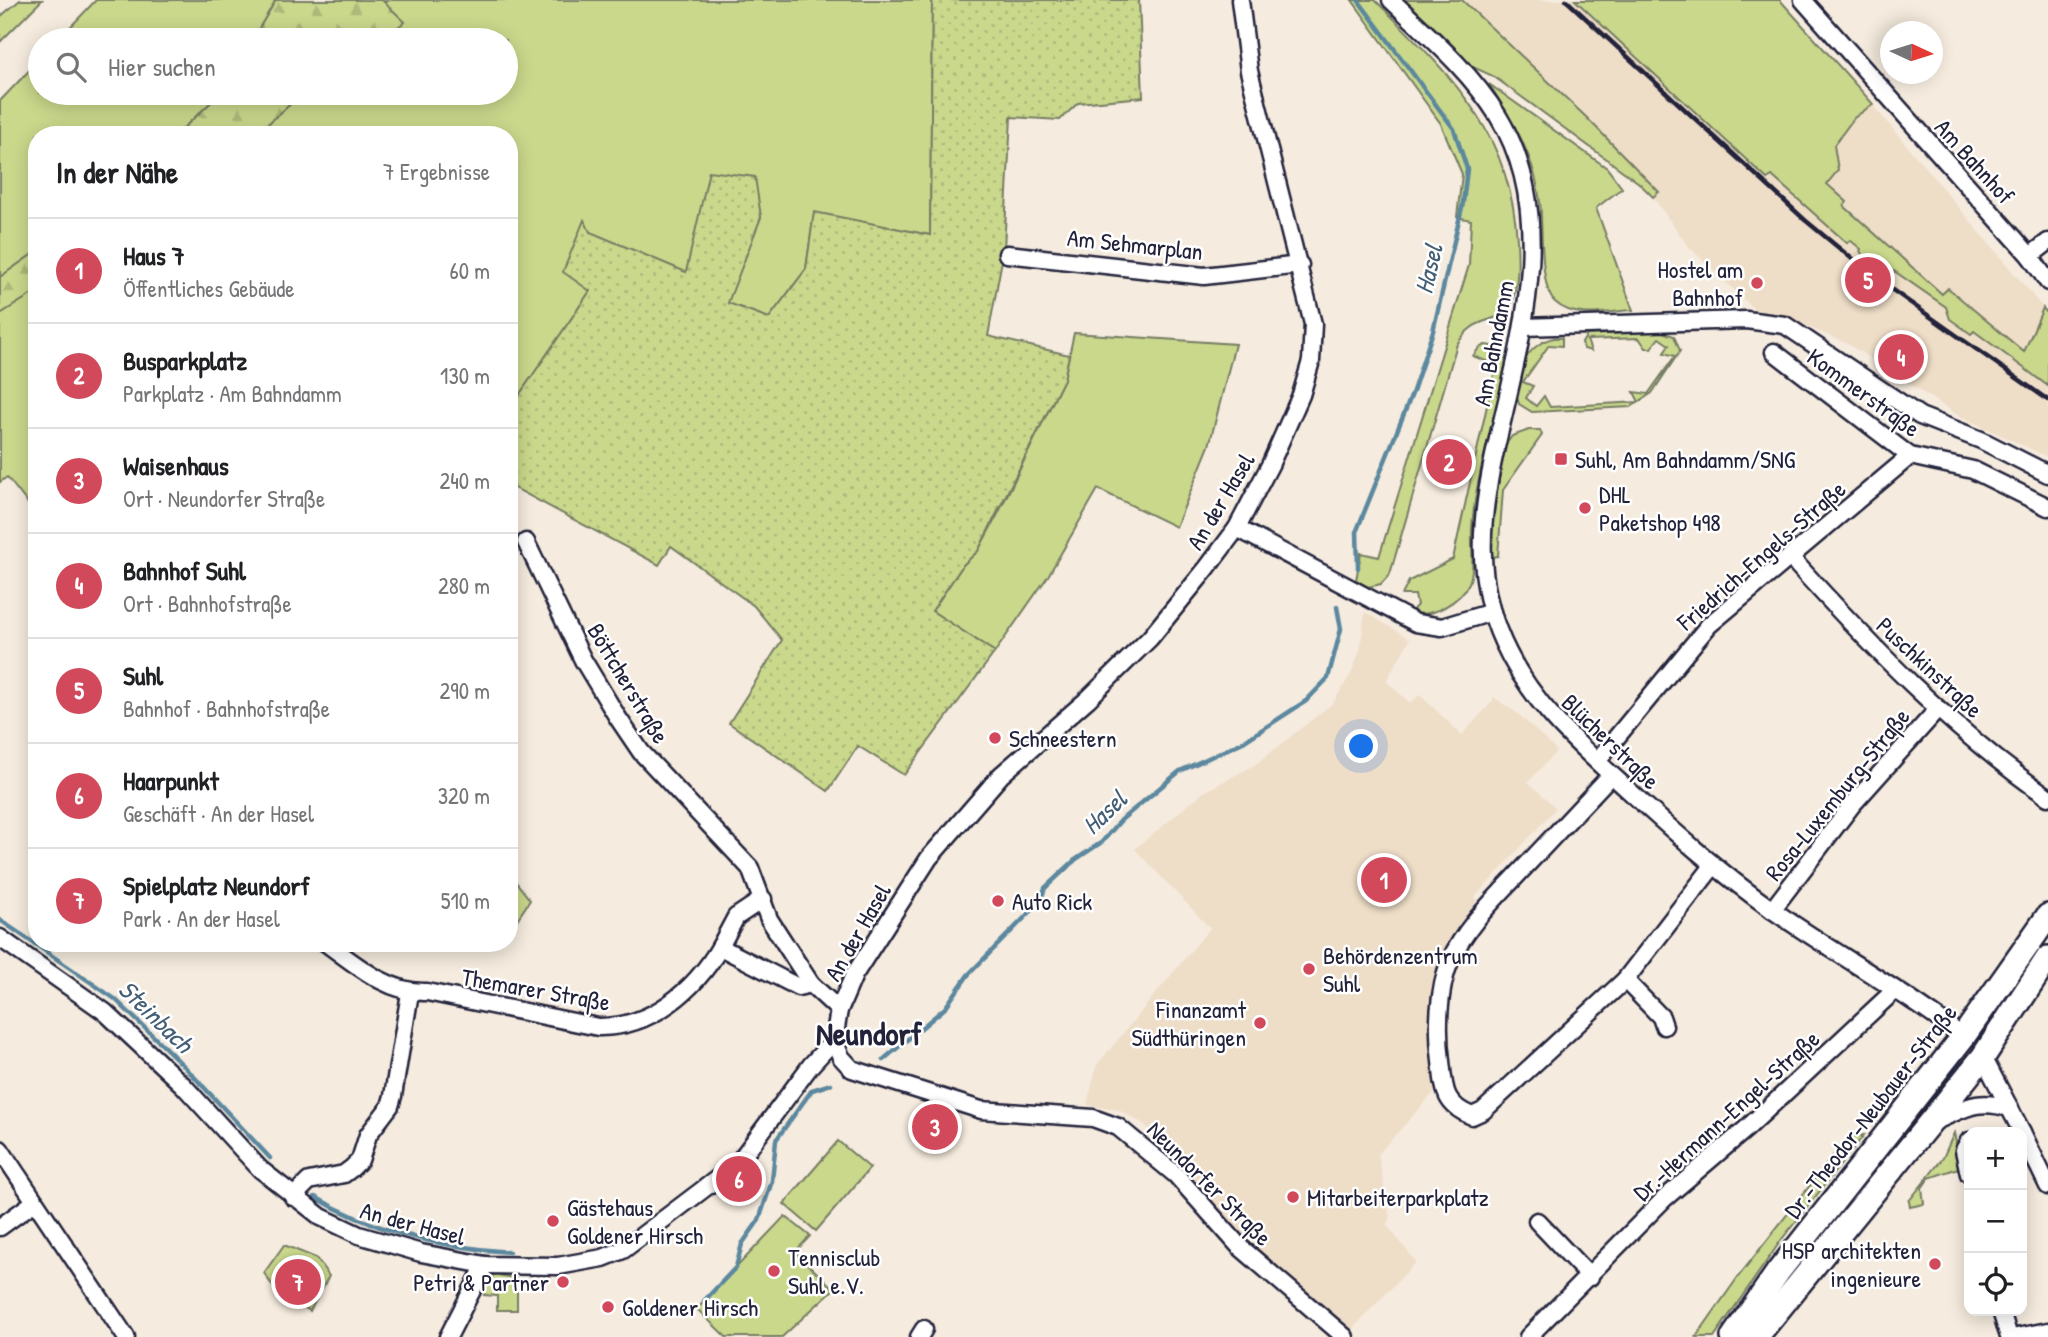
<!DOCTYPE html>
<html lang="de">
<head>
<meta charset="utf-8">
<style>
	:root { --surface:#fff; --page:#f2f2f2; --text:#202124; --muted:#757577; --line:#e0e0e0; --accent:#d1495b }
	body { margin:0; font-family:"Patrick Hand",sans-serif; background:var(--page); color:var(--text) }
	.controls { position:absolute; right:21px; bottom:21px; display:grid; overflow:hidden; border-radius:14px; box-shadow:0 4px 18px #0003 }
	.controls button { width:63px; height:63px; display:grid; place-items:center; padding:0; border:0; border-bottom:2px solid var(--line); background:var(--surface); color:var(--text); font:35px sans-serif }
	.compass { position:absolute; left:1880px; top:21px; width:63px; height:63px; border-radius:50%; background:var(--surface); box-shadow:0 4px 18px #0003; rotate:94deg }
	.you { position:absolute; left:1362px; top:747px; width:24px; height:24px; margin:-18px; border:5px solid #fff; border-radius:50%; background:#1a73e8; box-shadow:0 0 0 10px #1a73e833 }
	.badge { display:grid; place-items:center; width:46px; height:46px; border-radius:50%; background:var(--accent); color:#fff; font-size:23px; font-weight:700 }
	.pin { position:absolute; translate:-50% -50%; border:4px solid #fff; box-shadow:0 2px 7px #0006 }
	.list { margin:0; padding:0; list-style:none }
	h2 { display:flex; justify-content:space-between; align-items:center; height:91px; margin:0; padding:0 28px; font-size:30px }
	h2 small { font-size:23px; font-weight:400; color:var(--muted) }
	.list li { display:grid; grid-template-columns:46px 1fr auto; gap:21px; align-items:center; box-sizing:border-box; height:105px; padding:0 28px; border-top:2px solid var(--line) }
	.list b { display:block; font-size:26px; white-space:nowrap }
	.list p { margin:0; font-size:23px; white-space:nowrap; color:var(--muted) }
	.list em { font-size:23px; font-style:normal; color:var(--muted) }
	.icon { flex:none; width:38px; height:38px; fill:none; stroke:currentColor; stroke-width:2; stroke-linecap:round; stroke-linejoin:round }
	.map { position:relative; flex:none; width:2048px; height:1337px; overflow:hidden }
	.search { position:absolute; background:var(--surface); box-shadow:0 4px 18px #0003; left:28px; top:28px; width:490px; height:77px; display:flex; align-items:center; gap:18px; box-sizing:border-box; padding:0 24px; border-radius:38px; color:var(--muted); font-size:26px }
	.panel { position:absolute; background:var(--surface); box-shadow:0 4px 18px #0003; left:28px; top:126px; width:490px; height:826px; border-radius:28px }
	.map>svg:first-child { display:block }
</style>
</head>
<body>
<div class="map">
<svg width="2048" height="1337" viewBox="0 0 2048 1337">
	<defs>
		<pattern id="forest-firs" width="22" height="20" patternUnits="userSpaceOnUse" patternTransform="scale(1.75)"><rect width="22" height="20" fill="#cad88c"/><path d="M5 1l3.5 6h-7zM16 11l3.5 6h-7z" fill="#adb97a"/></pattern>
		<pattern id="garden-dots" width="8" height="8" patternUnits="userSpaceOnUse" patternTransform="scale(1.75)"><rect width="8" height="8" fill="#cad88c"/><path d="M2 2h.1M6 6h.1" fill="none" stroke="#adb97a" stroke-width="1.8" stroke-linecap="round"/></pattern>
	</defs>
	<rect width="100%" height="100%" fill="#f5ebde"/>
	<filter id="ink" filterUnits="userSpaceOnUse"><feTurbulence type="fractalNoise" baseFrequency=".0143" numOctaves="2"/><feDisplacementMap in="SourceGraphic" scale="14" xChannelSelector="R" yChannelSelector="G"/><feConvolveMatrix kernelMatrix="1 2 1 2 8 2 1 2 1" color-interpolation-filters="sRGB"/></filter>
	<g filter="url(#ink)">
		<!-- built -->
		<g fill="#eeddc7">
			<polygon points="1462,0 1750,0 1850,78 2048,314 2048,457 1958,415 1848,344 1774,312 1755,310 1689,247 1653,197 1658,192 1586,117"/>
			<polygon points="1365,612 1410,639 1386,681 1410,703 1420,695 1462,735 1493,701 1493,697 1518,714 1557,751 1528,782 1556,808 1475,897 1477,901 1458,926 1446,951 1434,1014 1430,1016 1429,1045 1435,1091 1378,1154 1390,1219 1386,1224 1416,1262 1351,1330 1264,1260 1144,1124 1119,1110 1087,1105 1097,1065 1210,928 1135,849 1204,792 1255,765 1333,703 1351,674 1360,651"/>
		</g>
		<!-- green -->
		<g fill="#cad88c" stroke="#767d64" stroke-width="2">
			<polygon points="20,0 42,0 0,42 0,17"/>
			<polygon points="96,0 276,0 252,40 58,40"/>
			<polygon points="382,0 932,0 930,235 814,213 806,269 769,318 727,303 761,217 709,172 687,273 590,232 584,221 590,291 509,410 509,135 255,135 303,93 506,93 506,40 379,40 404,22"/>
			<path d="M1352,0H1375C1449,74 1511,130 1517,241C1518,260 1519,286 1511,304C1503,319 1493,317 1480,323C1469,327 1464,335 1457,344L1390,574L1381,584L1368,587L1356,580L1361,553L1379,557L1469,265L1471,220L1457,217L1462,174L1441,124Z"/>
			<polygon points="1391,0 1462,0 1586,117 1659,192 1653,197 1639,183 1493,76 1453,58"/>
			<polygon points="1575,0 1780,0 1873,104 1854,118 1834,145 1838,170 1827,184 1847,202 1844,206 1942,294 1948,288 2024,352 2043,308 2048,314 2048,386 1974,331 1971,334 1950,319 1946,307 1894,271 1891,276 1860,252 1861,249 1850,240 1847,243 1772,176 1767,179"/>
			<polygon points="40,59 40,93 221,93 176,135 37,135 37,251 0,277 0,101"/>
			<path d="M1489,84L1607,168L1622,188L1596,208L1633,310C1608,311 1576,321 1555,302C1539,288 1543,225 1540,202C1535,157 1513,121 1489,84Z"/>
			<polygon points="37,291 37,515 7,477 0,482 0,314"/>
			<path d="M1659,331L1674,336L1680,351L1652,393L1631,407L1532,412L1519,404C1508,377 1531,335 1562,338V346L1549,345L1523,382L1533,386L1526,398L1536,406L1544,396L1550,407L1639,402L1634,392L1648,394L1675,356L1664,353L1669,345L1659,338L1651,348H1646L1639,338L1587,340L1591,351L1584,349L1582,343L1587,335Z"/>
			<polygon points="1074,333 1235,344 1209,446 1176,527 1098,489 1048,576 995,652 932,611 963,565 978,551 998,514 1064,379"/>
			<path d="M1485,345L1498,347L1506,360C1498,417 1475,471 1472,529C1471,545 1475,569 1469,583C1460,602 1431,619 1411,612L1417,605L1415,595H1402L1409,581L1453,559L1496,365L1473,356L1479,348Z"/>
			<polygon points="1529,430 1540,430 1542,435 1503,490 1498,556 1492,557 1491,531 1504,447 1512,436"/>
			<polygon points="509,873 530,900 509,932"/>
			<polygon points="1954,1133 1961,1167 1929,1178 1922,1188 1924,1204 1910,1207 1909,1201 1943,1158"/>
			<polygon points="1864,1135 1782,1239 1714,1337 1696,1337 1738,1277 1848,1137"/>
			<polygon points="838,1141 870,1168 816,1231 784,1204"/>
			<polygon points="785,1216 810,1236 795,1252 834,1289 782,1337 726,1337 697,1309"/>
			<polygon points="284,1245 316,1258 329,1276 310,1311 274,1288 264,1273"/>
			<polygon points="495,1274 517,1279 517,1310 497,1310 497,1296 484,1295 489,1279"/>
		</g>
		<!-- forest -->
		<g fill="url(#forest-firs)" stroke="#767d64" stroke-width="2">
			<polygon points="276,0 382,0 405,22 379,40 252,40"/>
			<polygon points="221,93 303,93 255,135 176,135"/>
			<polygon points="37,251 37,291 0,314 0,277"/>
		</g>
		<!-- garden -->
		<polygon fill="url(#garden-dots)" stroke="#767d64" stroke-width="2" points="932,0 1139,0 1143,97 1078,103 1060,120 1011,117 1004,249 988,336 1069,355 1064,379 978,551 963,565 932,611 995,652 904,775 858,746 828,791 729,723 782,640 754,606 671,546 659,565 509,485 509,410 590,291 563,272 584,220 590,232 686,272 709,171 755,177 761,217 728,303 769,318 806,269 814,212 930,235"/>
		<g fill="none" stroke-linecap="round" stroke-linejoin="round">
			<!-- stream -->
			<g stroke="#5b889f" stroke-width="4.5">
				<polyline points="1358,0 1454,129 1467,169 1463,203 1433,331 1412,394 1357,530 1358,568"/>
				<polyline points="0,920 115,999 185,1067 270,1158"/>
				<polyline points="883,1060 945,1008 968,975 1040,902 1045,888 1075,860 1102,842 1121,820 1180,771 1243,742 1306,701 1328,678 1341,629 1337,607"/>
				<path d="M315,1197C374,1232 440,1247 509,1252"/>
				<polyline points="704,1301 736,1267 742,1244 759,1220 772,1181 776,1140 812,1090 831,1084"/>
			</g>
			<!-- street casing -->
			<g stroke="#22223b" stroke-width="21">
				<g id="street">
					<path d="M1391,0C1429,36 1470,71 1498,116C1561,219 1518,348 1494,456C1480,520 1475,580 1503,642C1530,702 1577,744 1625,787C1672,830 1719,872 1771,909C1834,953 1902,990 1963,1037"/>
					<polyline points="1803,0 2030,256 2048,282"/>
					<polyline points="1007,254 1204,276 1300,265"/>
					<polyline points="2030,256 2048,242"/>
					<polyline points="1523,327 1746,320 1785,325 1920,416 1981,440 2048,474"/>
					<polyline points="1774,352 1910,456 1973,470 2048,507"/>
					<polyline points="1237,528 1416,623 1442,627 1492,612"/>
					<polyline points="526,542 583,660 618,718 641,752 750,868 769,919 811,984 839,1010"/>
					<path d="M1791,558C1870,645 1951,730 2048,797"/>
					<polyline points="1597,761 1709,625 1910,456"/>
					<path d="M1611,775C1581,807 1550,840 1520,872C1495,899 1465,927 1450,961C1438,990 1437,1030 1441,1061C1444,1089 1444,1105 1472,1116L1483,1111L1625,980L1713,866"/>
					<polyline points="763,899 736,917 720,947 798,987 811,984"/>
					<polyline points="1772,910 1852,805 1938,709"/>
					<polyline points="0,938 105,1012 183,1085 260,1169 321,1217 359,1235 421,1253 485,1265 558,1266 603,1258 623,1250 738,1163 811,1065 834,1040 839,1010 854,975 929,858 1001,775 1088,699 1150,638 1207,568 1237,528 1270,465 1301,395 1311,361 1313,324 1249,71 1240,0"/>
					<path d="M326,943C355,964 389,994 427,992L598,1027C651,1028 695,990 720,947"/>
					<polyline points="1625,980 1661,1017 1664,1026"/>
					<polyline points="834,1040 841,1057 852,1069 981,1110 1093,1118 1118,1127 1176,1175 1239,1246 1345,1337"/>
					<polyline points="1983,1057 2022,1132"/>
					<path d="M1933,1122C1965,1109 1974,1098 2010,1108"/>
					<polyline points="2022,1132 2048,1186"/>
					<polyline points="1969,1141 1964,1150 1969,1174"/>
					<polyline points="0,1149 126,1337"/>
					<polyline points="293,1197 309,1181 344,1174 352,1168 360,1160 368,1135 390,1106 393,1096 410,993"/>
					<polyline points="1537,1221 1590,1277"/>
					<polyline points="0,1227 33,1203"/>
					<polyline points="2001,1311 2009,1337"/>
					<polyline points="448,1337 485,1265"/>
					<polyline points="919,1337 924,1329"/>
					<polyline points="1528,1337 1665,1198 1746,1129 1895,990"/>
					<polyline points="2017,1337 2048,1331"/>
				</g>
			</g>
			<!-- secondary casing -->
			<g stroke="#22223b" stroke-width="28">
				<g id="secondary">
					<polyline points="1733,1337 1778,1272 1963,1037 2048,916"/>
					<polyline points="1756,1337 1983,1057 2048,958"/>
				</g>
			</g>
			<!-- street -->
			<use href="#street" stroke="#fff" stroke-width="16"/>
			<!-- secondary -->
			<use href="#secondary" stroke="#fff" stroke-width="23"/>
			<!-- rail -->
			<polyline stroke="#22223b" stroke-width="4.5" points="1566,0 1805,220 1874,277 2048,400"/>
		</g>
	</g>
	<!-- markers -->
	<g fill="#d1495b" stroke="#fff" stroke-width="2.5">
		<circle cx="1757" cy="283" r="7"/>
		<rect x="1554" y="452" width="14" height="14" rx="3.5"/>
		<circle cx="1585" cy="508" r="7"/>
		<circle cx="995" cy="738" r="7"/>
		<circle cx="998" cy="901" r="7"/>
		<circle cx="1309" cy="969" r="7"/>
		<circle cx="1260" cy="1023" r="7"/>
		<circle cx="1293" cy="1197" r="7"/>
		<circle cx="553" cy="1221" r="7"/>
		<circle cx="1935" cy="1264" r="7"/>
		<circle cx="774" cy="1271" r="7"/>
		<circle cx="563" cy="1282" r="7"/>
		<circle cx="608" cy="1307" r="7"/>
	</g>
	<g text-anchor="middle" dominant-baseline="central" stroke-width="5" stroke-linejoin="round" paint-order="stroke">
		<!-- street labels -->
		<g font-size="24" fill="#22223b" stroke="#fff">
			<text transform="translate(1975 161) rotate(48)">Am Bahnhof</text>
			<text transform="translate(1135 244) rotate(6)">Am Sehmarplan</text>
			<text transform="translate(1493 343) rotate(-79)">Am Bahndamm</text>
			<text transform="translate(1864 392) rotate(36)">Kommerstraße</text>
			<text transform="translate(1220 501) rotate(-59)">An der Hasel</text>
			<text transform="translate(1761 555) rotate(-41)">Friedrich-Engels-Straße</text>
			<text transform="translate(1930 667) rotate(43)">Puschkinstraße</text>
			<text transform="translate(629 683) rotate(59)">Böttcherstraße</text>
			<text transform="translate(1611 741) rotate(44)">Blücherstraße</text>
			<text transform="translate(1837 794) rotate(-51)">Rosa-Luxemburg-Straße</text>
			<text transform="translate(857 932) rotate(-60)">An der Hasel</text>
			<text transform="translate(536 989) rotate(10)">Themarer Straße</text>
			<text transform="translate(1870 1111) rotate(-52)">Dr.-Theodor-Neubauer-Straße</text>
			<text transform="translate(1726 1115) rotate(-42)">Dr.-Hermann-Engel-Straße</text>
			<text transform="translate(1210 1183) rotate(45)">Neundorfer Straße</text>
			<text transform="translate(413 1223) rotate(15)">An der Hasel</text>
		</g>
		<!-- poi labels -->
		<g font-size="24" fill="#22223b" stroke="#fff" text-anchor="start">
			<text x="1743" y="269" text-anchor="end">Hostel am<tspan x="1743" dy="28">Bahnhof</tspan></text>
			<text x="1575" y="459">Suhl, Am Bahndamm/SNG</text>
			<text x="1599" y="494">DHL<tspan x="1599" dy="28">Paketshop 498</tspan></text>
			<text x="1009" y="738">Schneestern</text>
			<text x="1012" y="901">Auto Rick</text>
			<text x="1323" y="955">Behördenzentrum<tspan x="1323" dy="28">Suhl</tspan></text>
			<text x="1246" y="1009" text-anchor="end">Finanzamt<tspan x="1246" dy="28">Südthüringen</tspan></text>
			<text x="1307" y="1197">Mitarbeiterparkplatz</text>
			<text x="567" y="1207">Gästehaus<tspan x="567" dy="28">Goldener Hirsch</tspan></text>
			<text x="1921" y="1250" text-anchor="end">HSP architekten<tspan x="1921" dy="28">ingenieure</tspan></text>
			<text x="788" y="1257">Tennisclub<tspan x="788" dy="28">Suhl e.V.</tspan></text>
			<text x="549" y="1282" text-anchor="end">Petri &amp; Partner</text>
			<text x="622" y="1307">Goldener Hirsch</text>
		</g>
		<!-- water labels -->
		<g font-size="26" font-style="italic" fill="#435e75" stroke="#fff">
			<text transform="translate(1428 269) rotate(-77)">Hasel</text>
			<text transform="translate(1104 812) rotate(-44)">Hasel</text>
			<text transform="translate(156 1016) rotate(44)">Steinbach</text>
		</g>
		<!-- district labels -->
		<g font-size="32" font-weight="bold" fill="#22223b" stroke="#fff">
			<text x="869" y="1033">Neundorf</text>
		</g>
	</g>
</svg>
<div class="controls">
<button>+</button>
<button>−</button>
<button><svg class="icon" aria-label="locate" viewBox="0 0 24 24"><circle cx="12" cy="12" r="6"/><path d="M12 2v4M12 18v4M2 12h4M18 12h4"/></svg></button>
</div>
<svg class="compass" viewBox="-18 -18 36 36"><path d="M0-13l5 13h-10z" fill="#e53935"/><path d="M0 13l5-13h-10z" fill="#757577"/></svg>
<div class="you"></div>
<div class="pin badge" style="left:1384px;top:880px">1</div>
<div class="pin badge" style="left:1449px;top:462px">2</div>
<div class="pin badge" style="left:935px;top:1127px">3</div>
<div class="pin badge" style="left:1901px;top:357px">4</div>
<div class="pin badge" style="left:1868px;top:280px">5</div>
<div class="pin badge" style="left:739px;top:1179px">6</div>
<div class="pin badge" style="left:298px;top:1282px">7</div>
<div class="search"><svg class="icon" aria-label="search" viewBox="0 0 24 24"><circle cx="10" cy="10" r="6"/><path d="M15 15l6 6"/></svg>Hier suchen</div>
<section class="panel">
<h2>In der Nähe<small>7 Ergebnisse</small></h2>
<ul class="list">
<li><span class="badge">1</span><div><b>Haus 7</b><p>Öffentliches Gebäude</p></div><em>60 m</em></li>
<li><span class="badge">2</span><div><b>Busparkplatz</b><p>Parkplatz · Am Bahndamm</p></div><em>130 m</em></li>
<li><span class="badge">3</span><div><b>Waisenhaus</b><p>Ort · Neundorfer Straße</p></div><em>240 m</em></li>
<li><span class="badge">4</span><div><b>Bahnhof Suhl</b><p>Ort · Bahnhofstraße</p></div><em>280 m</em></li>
<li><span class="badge">5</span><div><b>Suhl</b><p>Bahnhof · Bahnhofstraße</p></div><em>290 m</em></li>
<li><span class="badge">6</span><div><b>Haarpunkt</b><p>Geschäft · An der Hasel</p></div><em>320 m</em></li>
<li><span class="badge">7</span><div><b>Spielplatz Neundorf</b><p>Park · An der Hasel</p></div><em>510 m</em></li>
</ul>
</section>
</div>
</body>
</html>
